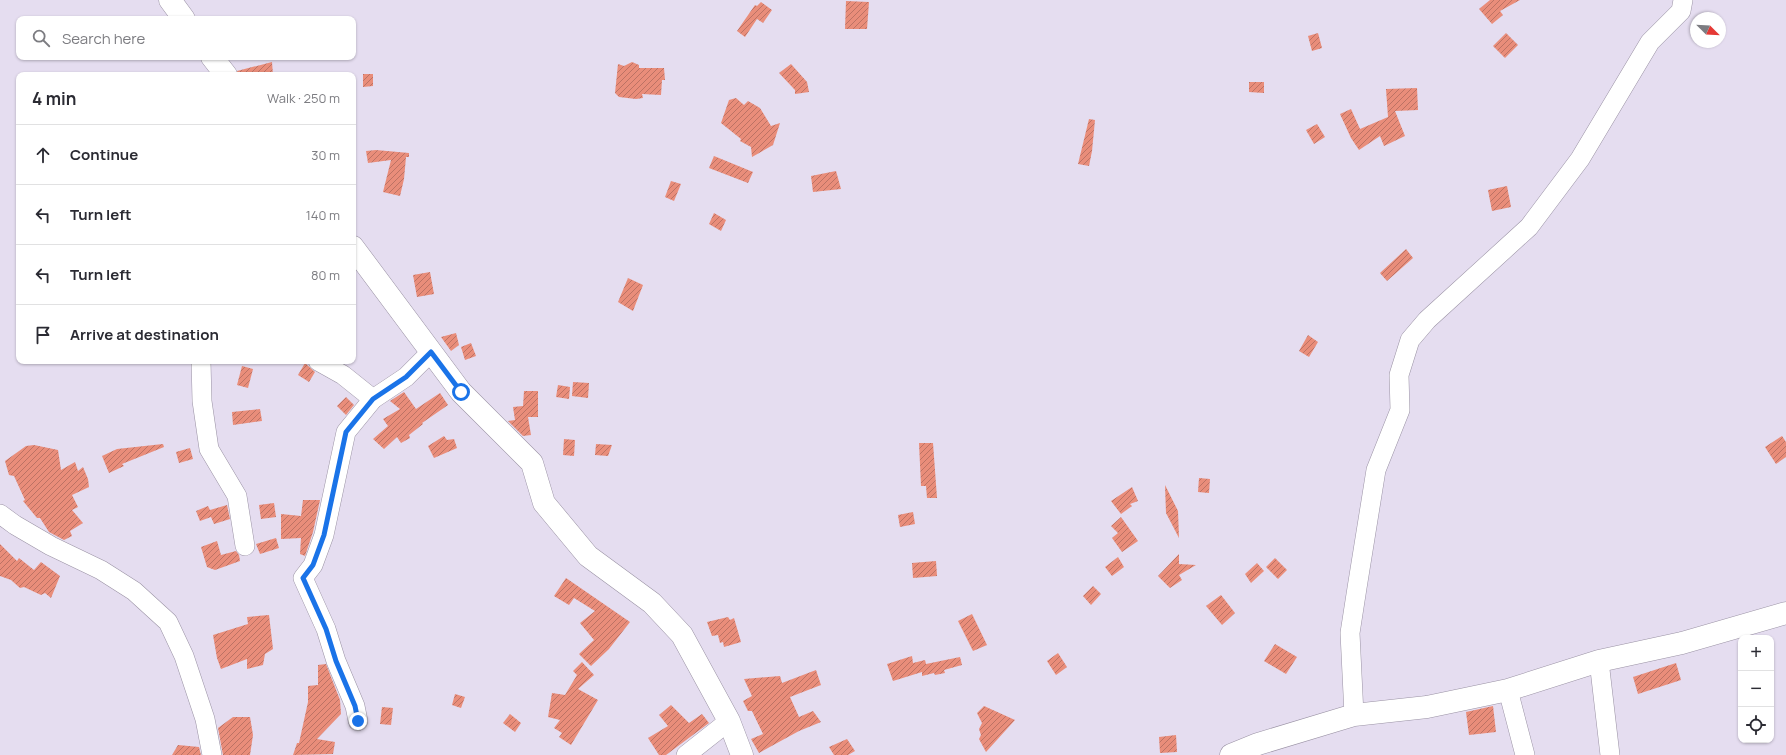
<!DOCTYPE html>
<html lang="en">
<head>
<meta charset="utf-8">
<style>
	:root { --surface:#fff; --page:#f7f7f7; --text:#2b2b33; --muted:#7c7c81; --line:#e1e1e2 }
	body { margin:0; font-family:Manrope,sans-serif; background:var(--page); color:var(--text) }
	.controls { position:absolute; right:12px; bottom:12px; display:grid; overflow:hidden; border-radius:8px; box-shadow:0 1px 3px #0004 }
	.controls button { width:36px; height:36px; display:grid; place-items:center; padding:0; border:0; border-bottom:1px solid var(--line); background:var(--surface); color:var(--text); font:20px sans-serif }
	.compass { position:absolute; left:1690px; top:12px; width:36px; height:36px; border-radius:50%; background:var(--surface); box-shadow:0 1px 3px #0004; rotate:114deg }
	.stop { position:absolute; width:12px; height:12px; margin:-9px; border:3px solid #1a73e8; border-radius:50%; background:#fff }
	.stop.end { background:#1a73e8; border-color:#fff; box-shadow:0 1px 4px #0008 }
	.list { margin:0; padding:0; list-style:none }
	h2 { display:flex; justify-content:space-between; align-items:center; height:52px; margin:0; padding:0 16px; font-size:17px }
	h2 small { font-size:13px; font-weight:400; color:var(--muted) }
	.list li { display:grid; grid-template-columns:26px 1fr auto; gap:12px; align-items:center; box-sizing:border-box; height:60px; padding:0 16px; border-top:1px solid var(--line) }
	.list b { display:block; font-size:15px; white-space:nowrap }
	.list em { font-size:13px; font-style:normal; color:var(--muted) }
	.icon { flex:none; width:22px; height:22px; fill:none; stroke:currentColor; stroke-width:2; stroke-linecap:round; stroke-linejoin:round }
	.map { position:relative; flex:none; width:1786px; height:755px; overflow:hidden }
	.search { position:absolute; background:var(--surface); box-shadow:0 1px 3px #0004; left:16px; top:16px; width:340px; height:44px; display:flex; align-items:center; gap:10px; box-sizing:border-box; padding:0 14px; border-radius:8px; color:var(--muted); font-size:15px }
	.panel { position:absolute; background:var(--surface); box-shadow:0 1px 3px #0004; left:16px; top:72px; width:340px; height:292px; border-radius:8px }
	.map>svg:first-child { display:block }
</style>
</head>
<body>
<div class="map">
<svg width="1786" height="755" viewBox="0 0 1786 755">
	<defs>
		<pattern id="building-hatch" width="6" height="6" patternUnits="userSpaceOnUse"><rect width="6" height="6" fill="#e98d7a"/><path d="M-1 1l2-2M0 6l6-6M5 7l2-2" fill="none" stroke="#bc7264"/></pattern>
	</defs>
	<rect width="100%" height="100%" fill="#e5ddf0"/>
	<!-- building -->
	<g fill="url(#building-hatch)">
		<polygon points="1490,0 1520,0 1500,11 1503,15 1492,24 1479,9"/>
		<polygon points="846,1 869,2 867,29 845,29"/>
		<polygon points="761,2 772,10 763,23 757,19 745,37 737,31 755,5 757,6"/>
		<polygon points="1318,33 1322,48 1312,51 1308,36"/>
		<polygon points="1506,33 1518,45 1505,58 1493,46"/>
		<polygon points="272,62 273,75 238,75 237,71"/>
		<polygon points="632,62 639,65 639,68 664,68 665,80 662,80 661,95 642,94 643,98 636,99 619,97 615,93 618,64 624,66"/>
		<polygon points="791,64 807,82 809,92 795,94 795,90 779,73"/>
		<polygon points="363,74 373,74 373,86 363,87"/>
		<polygon points="1249,82 1264,82 1264,93 1249,92"/>
		<polygon points="1417,88 1418,110 1395,111 1405,136 1384,146 1380,136 1359,150 1351,138 1340,114 1351,109 1360,129 1388,117 1386,89"/>
		<polygon points="736,98 744,105 748,101 760,108 771,126 780,123 773,145 752,157 751,147 740,141 741,139 721,123 729,100"/>
		<polygon points="1089,119 1095,120 1092,151 1089,166 1078,164"/>
		<polygon points="1317,124 1325,137 1314,144 1306,130"/>
		<polygon points="376,150 409,153 409,157 406,157 404,179 400,196 383,192 391,160 368,163 366,151"/>
		<polygon points="714,156 753,172 748,183 709,168"/>
		<polygon points="836,171 841,189 813,192 811,176"/>
		<polygon points="671,181 681,184 674,201 665,197"/>
		<polygon points="1507,186 1511,207 1492,211 1488,190"/>
		<polygon points="714,213 726,220 721,231 709,224"/>
		<polygon points="1406,249 1413,258 1387,281 1380,273"/>
		<polygon points="430,272 434,294 417,297 413,275"/>
		<polygon points="628,278 643,285 633,311 618,302"/>
		<polygon points="456,333 459,345 451,351 441,337"/>
		<polygon points="1308,335 1318,342 1309,357 1299,351"/>
		<polygon points="471,343 476,356 465,360 461,347"/>
		<polygon points="305,363 315,372 309,382 298,375"/>
		<polygon points="242,366 253,369 248,388 237,385"/>
		<polygon points="573,382 589,383 588,398 572,396"/>
		<polygon points="558,385 570,387 569,399 556,397"/>
		<polygon points="524,391 538,391 538,417 528,417 531,435 523,436 508,421 515,420 513,407 523,406"/>
		<polygon points="404,392 416,409 440,393 448,405 422,423 423,424 409,435 410,438 401,443 397,437 384,449 373,439 388,426 383,419 400,409 390,401"/>
		<polygon points="346,397 354,405 346,415 337,406"/>
		<polygon points="260,409 262,421 233,425 232,412"/>
		<polygon points="444,436 447,440 454,439 457,448 434,458 428,446"/>
		<polygon points="1782,436 1786,442 1786,457 1776,464 1765,447"/>
		<polygon points="564,439 575,440 574,456 563,455"/>
		<polygon points="919,443 933,443 937,498 927,498 926,486 921,486"/>
		<polygon points="163,444 164,447 122,464 124,466 109,473 102,456 117,449"/>
		<polygon points="596,444 612,445 608,456 595,455"/>
		<polygon points="34,445 58,450 61,470 75,462 78,471 83,467 88,479 89,487 72,495 78,507 72,510 83,523 70,531 72,536 64,540 49,532 40,518 37,518 23,501 25,500 14,476 9,475 5,461 26,446"/>
		<polygon points="190,448 193,459 179,463 176,452"/>
		<polygon points="1199,478 1210,479 1209,493 1198,492"/>
		<polygon points="1165,485 1178,511 1179,538 1166,513"/>
		<polygon points="1132,487 1138,501 1130,504 1132,506 1121,514 1111,501"/>
		<polygon points="303,500 320,500 313,532 305,556 300,554 301,538 281,539 281,514 301,516"/>
		<polygon points="274,503 276,517 261,519 259,505"/>
		<polygon points="227,505 230,519 214,524 211,517 200,521 196,511 208,506 210,510"/>
		<polygon points="913,512 915,524 900,527 898,515"/>
		<polygon points="1121,517 1138,541 1122,552 1112,538 1118,533 1111,526"/>
		<polygon points="276,538 279,548 260,554 256,544"/>
		<polygon points="217,541 221,555 236,551 239,555 240,561 215,570 207,567 201,547"/>
		<polygon points="0,544 17,561 19,558 34,570 41,562 60,576 51,598 45,593 41,595 24,587 20,588 11,580 0,576"/>
		<polygon points="1179,554 1179,564 1196,565 1179,575 1182,580 1170,588 1158,576"/>
		<polygon points="1118,557 1124,567 1112,576 1105,567"/>
		<polygon points="1275,558 1287,570 1278,579 1266,567"/>
		<polygon points="936,561 937,576 913,578 912,563"/>
		<polygon points="1257,563 1264,571 1251,583 1245,574"/>
		<polygon points="566,578 630,622 609,649 591,666 579,654 594,640 580,623 595,611 574,598 569,605 554,596"/>
		<polygon points="1093,586 1101,594 1091,605 1083,596"/>
		<polygon points="1221,595 1235,613 1222,625 1206,606"/>
		<polygon points="972,614 987,645 973,651 958,621"/>
		<polygon points="269,615 273,649 265,654 263,665 247,669 247,659 221,669 217,658 213,635 248,624 247,617"/>
		<polygon points="728,617 730,620 734,618 741,642 724,647 723,642 720,643 718,635 712,636 707,622"/>
		<polygon points="1275,644 1297,657 1286,674 1264,661"/>
		<polygon points="1058,653 1067,667 1056,675 1047,661"/>
		<polygon points="912,656 913,663 925,660 926,664 960,657 962,665 944,670 945,673 935,675 934,673 922,676 922,672 893,681 887,664"/>
		<polygon points="582,662 594,675 578,689 598,700 571,745 559,737 562,733 554,728 560,720 548,717 552,693 565,695 577,675 573,671"/>
		<polygon points="1676,663 1681,680 1638,694 1633,677"/>
		<polygon points="326,664 340,700 341,714 317,739 335,742 333,754 293,755 297,743 299,743 308,702 308,686 318,685 318,665"/>
		<polygon points="816,670 821,685 790,697 799,717 813,711 821,722 799,731 759,753 751,739 763,734 752,711 748,711 743,701 752,696 744,679 780,676 782,683"/>
		<polygon points="455,694 465,697 461,708 452,705"/>
		<polygon points="671,705 689,723 702,714 709,723 666,755 659,755 648,738 668,726 659,715"/>
		<polygon points="984,706 1015,720 986,752 979,739 981,735 979,729 982,723 977,713"/>
		<polygon points="1493,706 1496,732 1469,735 1466,712"/>
		<polygon points="382,707 393,708 391,725 380,724"/>
		<polygon points="510,714 521,723 515,732 503,723"/>
		<polygon points="233,717 250,717 253,735 250,755 223,755 218,728"/>
		<polygon points="1176,735 1177,752 1160,753 1159,737"/>
		<polygon points="847,739 855,751 848,755 834,755 829,747"/>
		<polygon points="178,745 199,747 201,755 172,755"/>
	</g>
	<g fill="none" stroke-linecap="round" stroke-linejoin="round">
		<!-- minor casing -->
		<g stroke="#9a92a4" stroke-width="20">
			<g id="minor">
				<polyline points="201,361 202,401 209,449 237,496 245,546"/>
				<polyline points="318,361 343,375 373,399"/>
				<polyline points="0,514 15,525 51,546 101,570 134,591 168,622 184,656 205,719 212,755"/>
				<polyline points="1599,661 1610,755"/>
				<polyline points="1508,690 1525,755"/>
				<polyline points="1354,715 1350,633 1357,588 1376,470 1400,410 1399,375 1410,340 1427,320 1529,227 1580,159 1650,42 1681,11 1683,0"/>
				<polyline points="358,721 355,706 336,661 326,629 303,578 313,565 324,535 346,432 373,399 406,377 431,352"/>
				<polyline points="686,755 729,721"/>
			</g>
		</g>
		<!-- major casing -->
		<g stroke="#9a92a4" stroke-width="23">
			<g id="major">
				<polyline points="170,0 184,19"/>
				<polyline points="212,57 226,75"/>
				<polyline points="353,247 461,392 532,463 544,503 588,556 652,603 682,635 729,721 742,755"/>
				<polyline points="1231,755 1258,744 1354,715 1427,707 1508,690 1599,661 1682,643 1786,613"/>
			</g>
		</g>
		<!-- minor -->
		<use href="#minor" stroke="#fff" stroke-width="19"/>
		<!-- major -->
		<use href="#major" stroke="#fff" stroke-width="22"/>
	</g>
	<g fill="none" stroke-linecap="round" stroke-linejoin="round">
		<!-- route -->
		<polyline stroke="#1a73e8" stroke-width="5" points="358,721 355,706 336,661 326,629 303,578 313,565 324,535 346,432 373,399 406,377 431,352 461,392"/>
	</g>
</svg>
<div class="controls">
<button>+</button>
<button>−</button>
<button><svg class="icon" aria-label="locate" viewBox="0 0 24 24"><circle cx="12" cy="12" r="6"/><path d="M12 2v4M12 18v4M2 12h4M18 12h4"/></svg></button>
</div>
<svg class="compass" viewBox="-18 -18 36 36"><path d="M0-13l5 13h-10z" fill="#e53935"/><path d="M0 13l5-13h-10z" fill="#7c7c81"/></svg>
<div class="stop" style="left:461px;top:392px"></div>
<div class="stop end" style="left:358px;top:721px"></div>
<div class="search"><svg class="icon" aria-label="search" viewBox="0 0 24 24"><circle cx="10" cy="10" r="6"/><path d="M15 15l6 6"/></svg>Search here</div>
<section class="panel">
<h2>4 min<small>Walk · 250 m</small></h2>
<ul class="list">
<li><svg class="icon" aria-label="ahead" viewBox="0 0 24 24"><path d="M12 20V5M6 11l6-6 6 6"/></svg><div><b>Continue</b></div><em>30 m</em></li>
<li><svg class="icon" aria-label="left" viewBox="0 0 24 24"><path d="M17 20v-9H6M10 6l-5 5 5 5"/></svg><div><b>Turn left</b></div><em>140 m</em></li>
<li><svg class="icon" aria-label="left" viewBox="0 0 24 24"><path d="M17 20v-9H6M10 6l-5 5 5 5"/></svg><div><b>Turn left</b></div><em>80 m</em></li>
<li><svg class="icon" aria-label="arrive" viewBox="0 0 24 24"><path d="M6 21V4h12l-3 4 3 4H6"/></svg><div><b>Arrive at destination</b></div></li>
</ul>
</section>
</div>
</body>
</html>
